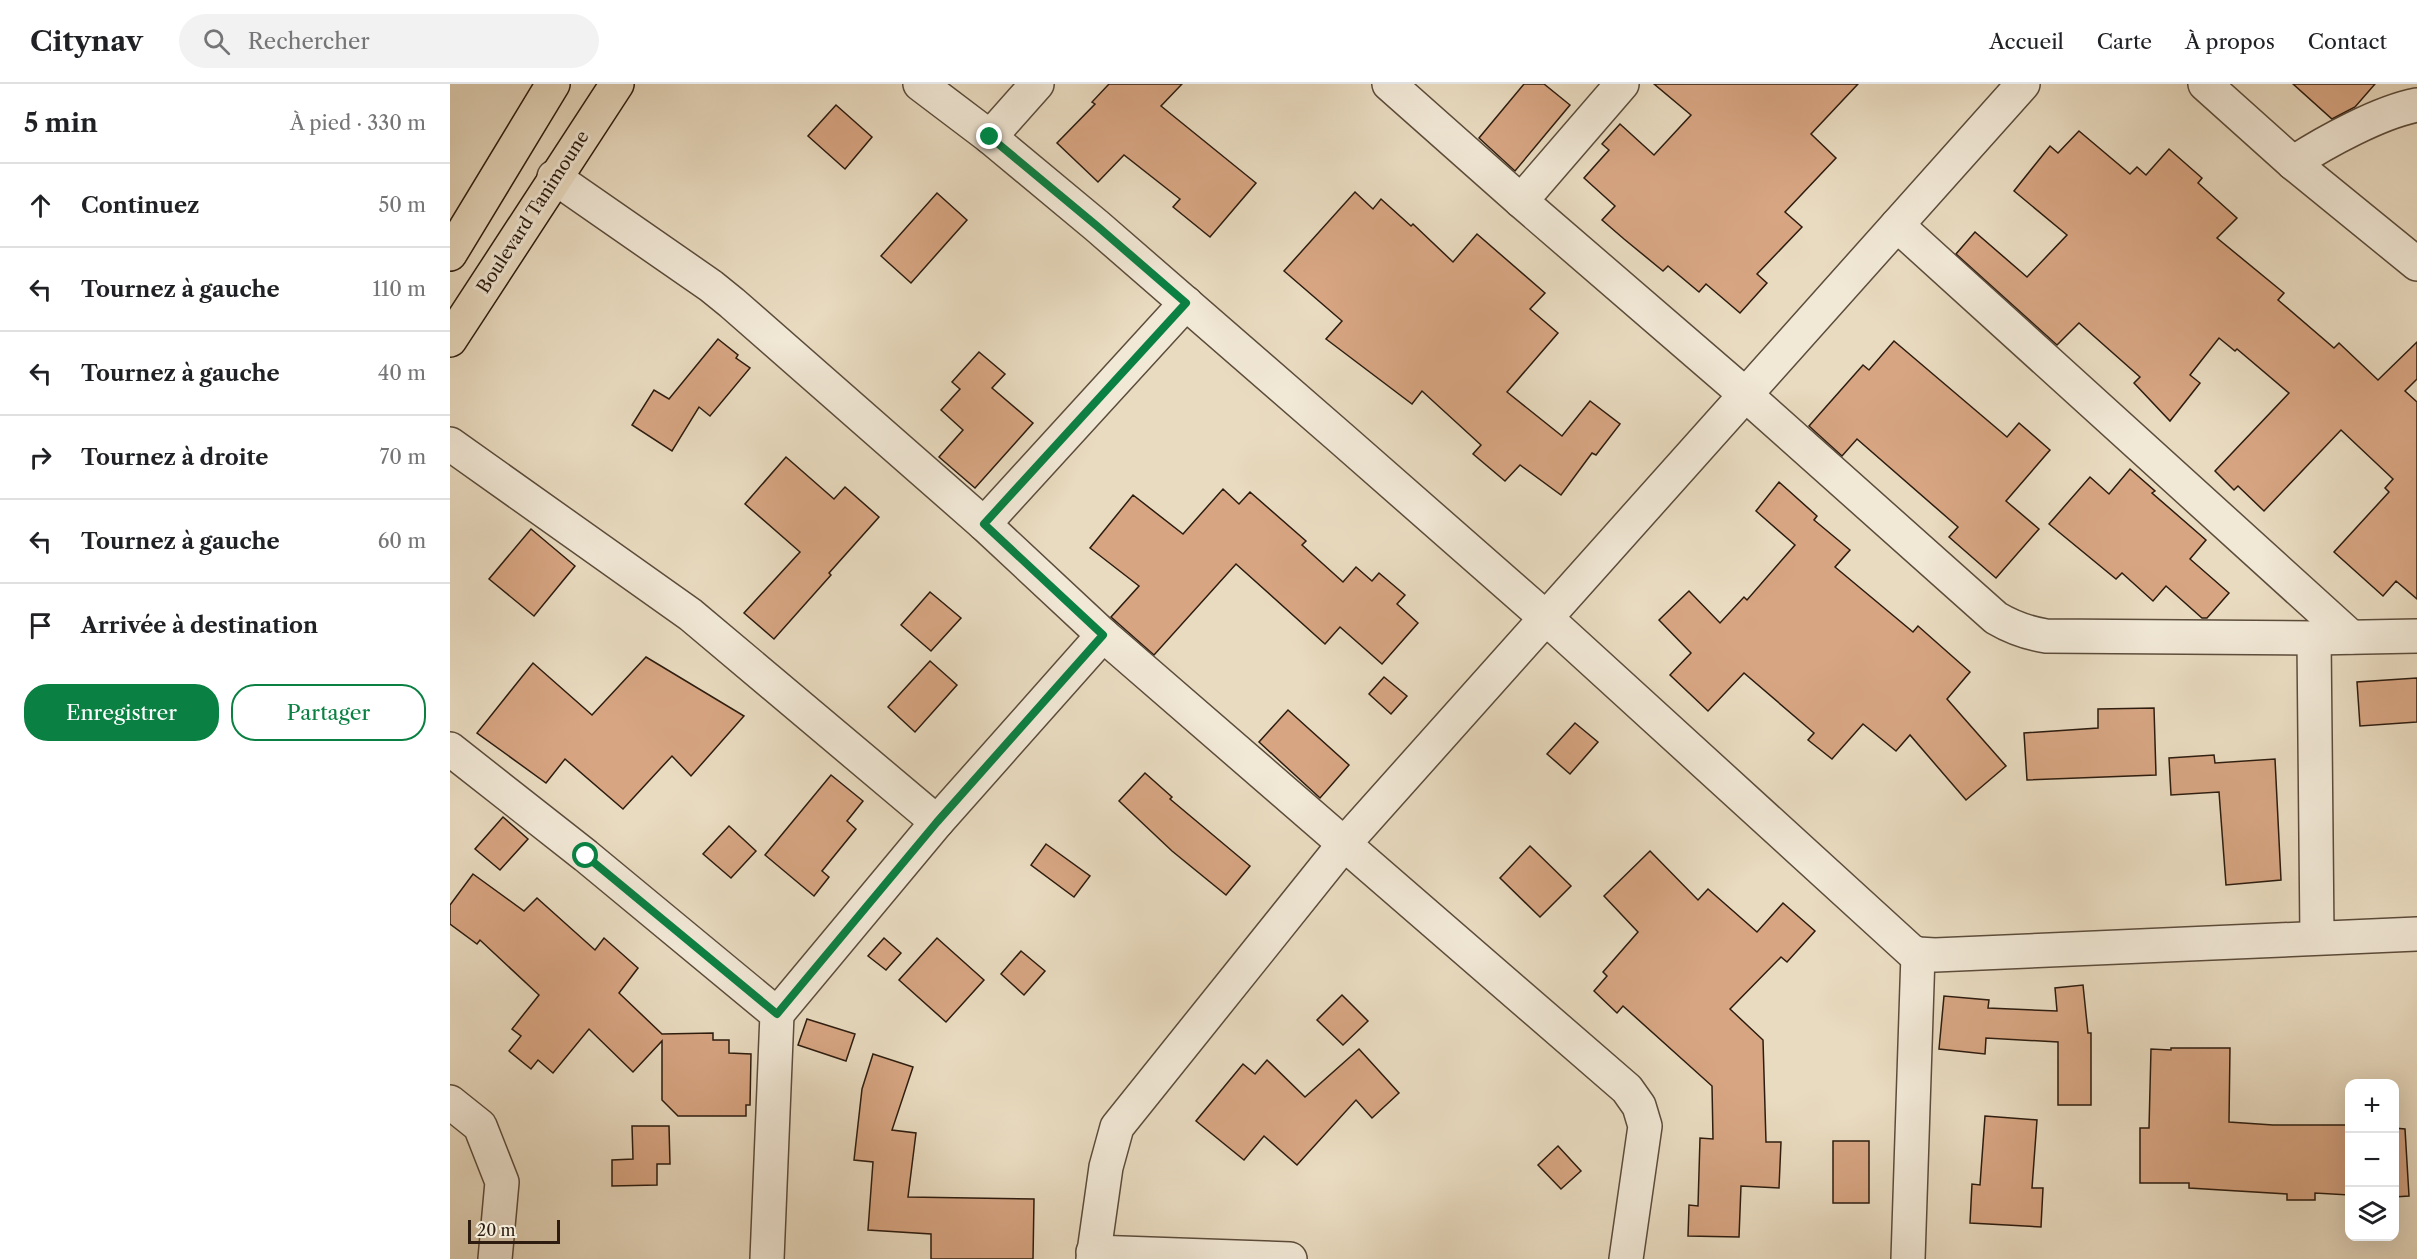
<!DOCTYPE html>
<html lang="fr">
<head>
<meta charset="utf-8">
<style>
	:root { --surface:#fff; --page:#f2f2f2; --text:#202124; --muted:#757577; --line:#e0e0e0; --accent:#0b8043 }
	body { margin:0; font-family:"Libre Caslon Text",serif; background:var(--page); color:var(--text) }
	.controls { position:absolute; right:18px; bottom:18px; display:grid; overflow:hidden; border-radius:12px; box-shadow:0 6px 24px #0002 }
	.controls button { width:54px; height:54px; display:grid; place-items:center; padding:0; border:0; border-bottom:2px solid var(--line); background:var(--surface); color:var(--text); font:30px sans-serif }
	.scale { position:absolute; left:18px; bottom:15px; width:92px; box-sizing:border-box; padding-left:6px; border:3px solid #2d1c0f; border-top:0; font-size:16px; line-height:21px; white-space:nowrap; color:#2d1c0f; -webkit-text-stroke:4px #f1e8d6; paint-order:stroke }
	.stop { position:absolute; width:18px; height:18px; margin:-14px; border:4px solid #0b8043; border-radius:50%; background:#fff }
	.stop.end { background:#0b8043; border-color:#fff; box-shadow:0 2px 6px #0008 }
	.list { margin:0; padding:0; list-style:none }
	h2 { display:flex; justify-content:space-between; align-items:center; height:78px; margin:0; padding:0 24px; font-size:26px }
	h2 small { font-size:20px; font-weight:400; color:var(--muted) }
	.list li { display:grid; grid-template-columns:39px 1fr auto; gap:18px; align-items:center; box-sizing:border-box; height:84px; padding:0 24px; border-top:2px solid var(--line) }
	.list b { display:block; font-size:22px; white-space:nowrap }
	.list em { font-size:20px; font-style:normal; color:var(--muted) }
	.actions { display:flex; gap:12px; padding:18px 24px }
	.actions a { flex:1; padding:14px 0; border:2px solid var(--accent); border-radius:24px; text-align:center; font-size:21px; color:var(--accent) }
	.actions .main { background:var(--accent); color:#fff }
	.icon { flex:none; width:33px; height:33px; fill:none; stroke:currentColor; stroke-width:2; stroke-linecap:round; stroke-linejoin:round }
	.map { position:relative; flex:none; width:1967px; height:1175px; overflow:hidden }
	header { display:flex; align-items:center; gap:36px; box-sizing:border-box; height:84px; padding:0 30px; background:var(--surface); border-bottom:2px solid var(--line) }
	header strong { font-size:28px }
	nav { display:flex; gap:33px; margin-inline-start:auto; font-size:21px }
	.search { width:420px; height:54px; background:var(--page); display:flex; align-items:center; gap:15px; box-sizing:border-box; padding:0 21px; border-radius:33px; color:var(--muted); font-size:22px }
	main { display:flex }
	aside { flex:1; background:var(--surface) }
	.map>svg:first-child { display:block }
</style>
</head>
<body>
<header>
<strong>Citynav</strong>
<div class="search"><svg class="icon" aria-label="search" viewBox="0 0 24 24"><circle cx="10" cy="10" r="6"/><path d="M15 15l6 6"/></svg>Rechercher</div>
<nav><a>Accueil</a><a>Carte</a><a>À propos</a><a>Contact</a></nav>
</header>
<main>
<aside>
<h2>5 min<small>À pied · 330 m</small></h2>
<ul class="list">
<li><svg class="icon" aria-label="ahead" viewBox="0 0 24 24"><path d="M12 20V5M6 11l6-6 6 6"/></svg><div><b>Continuez</b></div><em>50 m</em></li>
<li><svg class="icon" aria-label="left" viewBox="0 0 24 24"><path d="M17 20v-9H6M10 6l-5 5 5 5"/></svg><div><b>Tournez à gauche</b></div><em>110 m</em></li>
<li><svg class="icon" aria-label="left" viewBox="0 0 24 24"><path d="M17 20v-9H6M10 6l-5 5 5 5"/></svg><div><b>Tournez à gauche</b></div><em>40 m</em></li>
<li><svg class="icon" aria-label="right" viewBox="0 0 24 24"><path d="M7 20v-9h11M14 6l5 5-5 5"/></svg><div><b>Tournez à droite</b></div><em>70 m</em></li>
<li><svg class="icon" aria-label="left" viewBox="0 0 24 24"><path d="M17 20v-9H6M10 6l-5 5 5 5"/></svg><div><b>Tournez à gauche</b></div><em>60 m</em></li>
<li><svg class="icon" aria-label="arrive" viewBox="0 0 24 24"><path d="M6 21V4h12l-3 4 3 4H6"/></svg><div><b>Arrivée à destination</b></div></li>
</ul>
<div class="actions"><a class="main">Enregistrer</a><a>Partager</a></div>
</aside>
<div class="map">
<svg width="1967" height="1175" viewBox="0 0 1967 1175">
	<rect width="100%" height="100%" fill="#e9dbc0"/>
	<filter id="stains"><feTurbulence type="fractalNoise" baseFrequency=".00333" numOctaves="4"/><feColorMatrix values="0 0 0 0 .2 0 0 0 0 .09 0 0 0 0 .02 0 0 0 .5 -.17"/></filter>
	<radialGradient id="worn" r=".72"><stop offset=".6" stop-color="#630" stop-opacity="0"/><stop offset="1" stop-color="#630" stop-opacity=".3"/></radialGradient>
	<!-- building -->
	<g fill="#d7a582" stroke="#2d1c0f" stroke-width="1.5">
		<polygon points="659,0 732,0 711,22 806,99 760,153 723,123 730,115 674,71 648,98 607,59 645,20 642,18"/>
		<polygon points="1074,0 1094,0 1120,21 1065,87 1029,54"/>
		<polygon points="1204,0 1408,0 1361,50 1386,74 1335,128 1352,143 1307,190 1317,199 1290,229 1256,200 1249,208 1218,182 1213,187 1174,155 1152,136 1165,122 1134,94 1159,66 1152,60 1170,40 1204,71 1241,31"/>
		<polygon points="1843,0 1925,0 1905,23 1882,35"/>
		<polygon points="386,21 422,53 395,85 358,52"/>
		<polygon points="1629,47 1680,90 1687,83 1696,91 1719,65 1752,94 1748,99 1787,134 1767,154 1834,209 1828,216 1884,264 1889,259 1928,296 1967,258 1967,295 1955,307 1967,318 1967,515 1946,497 1933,512 1884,468 1939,408 1935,404 1943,395 1891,346 1814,427 1788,402 1784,406 1765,387 1839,309 1787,265 1785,267 1769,254 1740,291 1750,299 1720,337 1684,299 1690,293 1629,239 1607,261 1506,170 1525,148 1577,193 1617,151 1564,107 1600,62 1608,69"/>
		<polygon points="905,108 923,125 931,115 961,142 963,140 1003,178 1027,150 1095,209 1080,225 1108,249 1057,308 1112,352 1140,317 1170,340 1146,371 1142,369 1111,411 1070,381 1055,397 1023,370 1031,361 972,307 962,320 876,255 892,237 834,187"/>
		<polygon points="487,109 517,136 461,199 431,172"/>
		<polygon points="268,255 288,271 286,274 300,284 260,332 249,323 222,367 182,341 204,306 219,315"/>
		<polygon points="1444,257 1557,353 1569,339 1600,366 1556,417 1589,445 1546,494 1499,453 1508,443 1407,355 1392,372 1359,342 1413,281 1419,286"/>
		<polygon points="529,268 555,290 542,304 583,339 525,404 489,373 513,346 491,326 510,305 502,298"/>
		<polygon points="336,373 384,415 395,403 429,433 379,489 381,491 324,555 294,529 350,468 295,420"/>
		<polygon points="1680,385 1705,407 1702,409 1756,456 1740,475 1779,509 1757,534 1752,534 1716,502 1703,517 1672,489 1666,495 1599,440 1640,393 1659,410"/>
		<polygon points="1329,398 1367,432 1364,436 1400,466 1385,483 1463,548 1468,542 1520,588 1497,615 1556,682 1516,716 1460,651 1446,667 1413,640 1382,675 1358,656 1364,649 1294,589 1258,627 1220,591 1241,569 1209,536 1239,507 1270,539 1294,513 1297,516 1345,461 1306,427"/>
		<polygon points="773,405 789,420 800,408 856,457 852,461 893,498 906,483 922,497 929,489 955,511 947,520 968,539 932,580 890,543 875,560 786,480 704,571 661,533 689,502 640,464 683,411 733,450"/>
		<polygon points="81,445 125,482 84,532 39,495"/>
		<polygon points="480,508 511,534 481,567 451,541"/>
		<polygon points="196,573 294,632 241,692 222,672 173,725 115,675 96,699 27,649 83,579 142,631"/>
		<polygon points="480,577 507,601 465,648 438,623"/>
		<polygon points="934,593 957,612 941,630 919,610"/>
		<polygon points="1967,594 1967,638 1910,642 1907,598"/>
		<polygon points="1704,624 1706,691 1577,696 1574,649 1648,644 1648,625"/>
		<polygon points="838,626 899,681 870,714 809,658"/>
		<polygon points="1125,639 1148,658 1120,690 1097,670"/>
		<polygon points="1764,671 1765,679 1825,675 1831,796 1776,801 1769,708 1721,711 1719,674"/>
		<polygon points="695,689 722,713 720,715 800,782 776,811 722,767 669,717"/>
		<polygon points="381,691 413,717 397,737 406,745 372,787 379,793 364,812 315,771"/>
		<polygon points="53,733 78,755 50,786 25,765"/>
		<polygon points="279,742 306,767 281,794 253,770"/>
		<polygon points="596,760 640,792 624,813 581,781"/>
		<polygon points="1080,762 1121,802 1090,833 1050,794"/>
		<polygon points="1200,767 1248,816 1258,805 1307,848 1333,819 1365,847 1337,878 1331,873 1280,925 1313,956 1316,1058 1331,1058 1329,1104 1291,1102 1289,1153 1238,1152 1239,1121 1248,1122 1250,1054 1263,1055 1262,1002 1173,922 1167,929 1144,907 1157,892 1153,888 1188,848 1154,812"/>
		<polygon points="23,790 74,827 87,814 145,866 154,854 188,884 169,909 212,950 263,949 263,956 279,956 279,969 301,970 300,1021 296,1021 296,1032 228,1032 212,1016 212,957 183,988 139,945 103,989 88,976 81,985 59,967 71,952 62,945 89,911 30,856 27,860 0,840 0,821"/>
		<polygon points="434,854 451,869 436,886 418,872"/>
		<polygon points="487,854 534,896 496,938 449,896"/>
		<polygon points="571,867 595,887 574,911 551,890"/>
		<polygon points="1633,901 1638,949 1641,949 1641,1021 1608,1021 1608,958 1536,954 1535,970 1489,965 1494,912 1539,916 1538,924 1607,927 1605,904"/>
		<polygon points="892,911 918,937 893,961 867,936"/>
		<polygon points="357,935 405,950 396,977 348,961"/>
		<polygon points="1721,964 1780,964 1779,1038 1823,1041 1899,1041 1899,1111 1865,1109 1865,1116 1837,1116 1837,1110 1739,1104 1739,1099 1690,1099 1690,1044 1699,1044 1701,965 1721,966"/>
		<polygon points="909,965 949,1009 922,1034 906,1016 847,1081 814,1052 794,1076 746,1037 793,980 805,990 817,976 855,1013"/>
		<polygon points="423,970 463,983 442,1046 466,1049 458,1113 584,1115 583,1175 481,1175 481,1150 418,1146 423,1078 404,1076 412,1005"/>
		<polygon points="1535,1032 1587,1036 1582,1104 1593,1104 1591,1143 1520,1139 1522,1100 1530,1101"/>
		<polygon points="182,1042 219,1042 220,1080 207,1080 207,1101 162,1102 162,1076 183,1075"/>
		<polygon points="1944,1044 1955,1045 1959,1112 1944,1113"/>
		<rect x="1383" y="1057" width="36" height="62"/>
		<polygon points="1108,1062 1131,1087 1111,1105 1088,1081"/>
	</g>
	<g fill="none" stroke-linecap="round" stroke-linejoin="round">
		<!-- street casing -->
		<g stroke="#5c4c3b" stroke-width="36">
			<g id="street">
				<polyline points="470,0 540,53 647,142 892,355 1096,534 1461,867 1468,870 1485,871 1967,850"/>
				<path d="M939,0L1071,117L1297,312L1546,534C1563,544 1577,549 1596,552L1864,554L1967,552"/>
				<polyline points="1755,0 1843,79 1967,180"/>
				<polyline points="540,53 587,0"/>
				<path d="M1843,79C1875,58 1930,28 1967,21"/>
				<polyline points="104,93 261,202 282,219 534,440 653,551 1177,1005 1189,1022 1195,1042 1176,1175"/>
				<polyline points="1071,117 1172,0"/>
				<polyline points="1447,141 1901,553"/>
				<polyline points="0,360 241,531 487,738"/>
				<polyline points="534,440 736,219"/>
				<polyline points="1864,554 1867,853"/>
				<polyline points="0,665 136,772 327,930 317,1175"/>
				<polyline points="327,930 487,738 653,551"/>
				<polyline points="0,1018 30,1042 52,1098 45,1175"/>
				<polyline points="643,1168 840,1175"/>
				<polyline points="643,1175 656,1083 667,1043 894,760 1573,0"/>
				<polyline points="1458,1175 1468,870"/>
			</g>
		</g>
		<!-- primary casing -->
		<g stroke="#2d1c0f" stroke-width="36">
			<g id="primary">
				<polyline points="0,170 103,0"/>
				<polyline points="0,256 167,0"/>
			</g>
		</g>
		<!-- street -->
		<use href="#street" stroke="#f1e8d6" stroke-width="33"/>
		<!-- primary -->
		<use href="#primary" stroke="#e9dbc0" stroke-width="33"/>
	</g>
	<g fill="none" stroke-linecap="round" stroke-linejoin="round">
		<!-- route -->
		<polyline stroke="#0b8043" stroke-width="8" points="136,772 327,930 487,738 653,551 534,440 736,219 647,142 540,53"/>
	</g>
	<g text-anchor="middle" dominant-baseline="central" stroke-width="6" stroke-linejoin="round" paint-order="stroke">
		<!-- street labels -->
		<g font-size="18" fill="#2d1c0f" stroke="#f1e8d6">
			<text transform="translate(83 128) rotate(-57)">Boulevard Tanimoune</text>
		</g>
	</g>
	<rect width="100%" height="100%" filter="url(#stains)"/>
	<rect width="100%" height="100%" fill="url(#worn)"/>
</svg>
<div class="controls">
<button>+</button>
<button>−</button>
<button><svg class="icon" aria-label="layers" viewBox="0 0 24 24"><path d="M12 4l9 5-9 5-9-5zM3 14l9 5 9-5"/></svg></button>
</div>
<div class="scale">20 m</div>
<div class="stop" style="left:136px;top:772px"></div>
<div class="stop end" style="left:540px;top:53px"></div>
</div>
</main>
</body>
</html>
